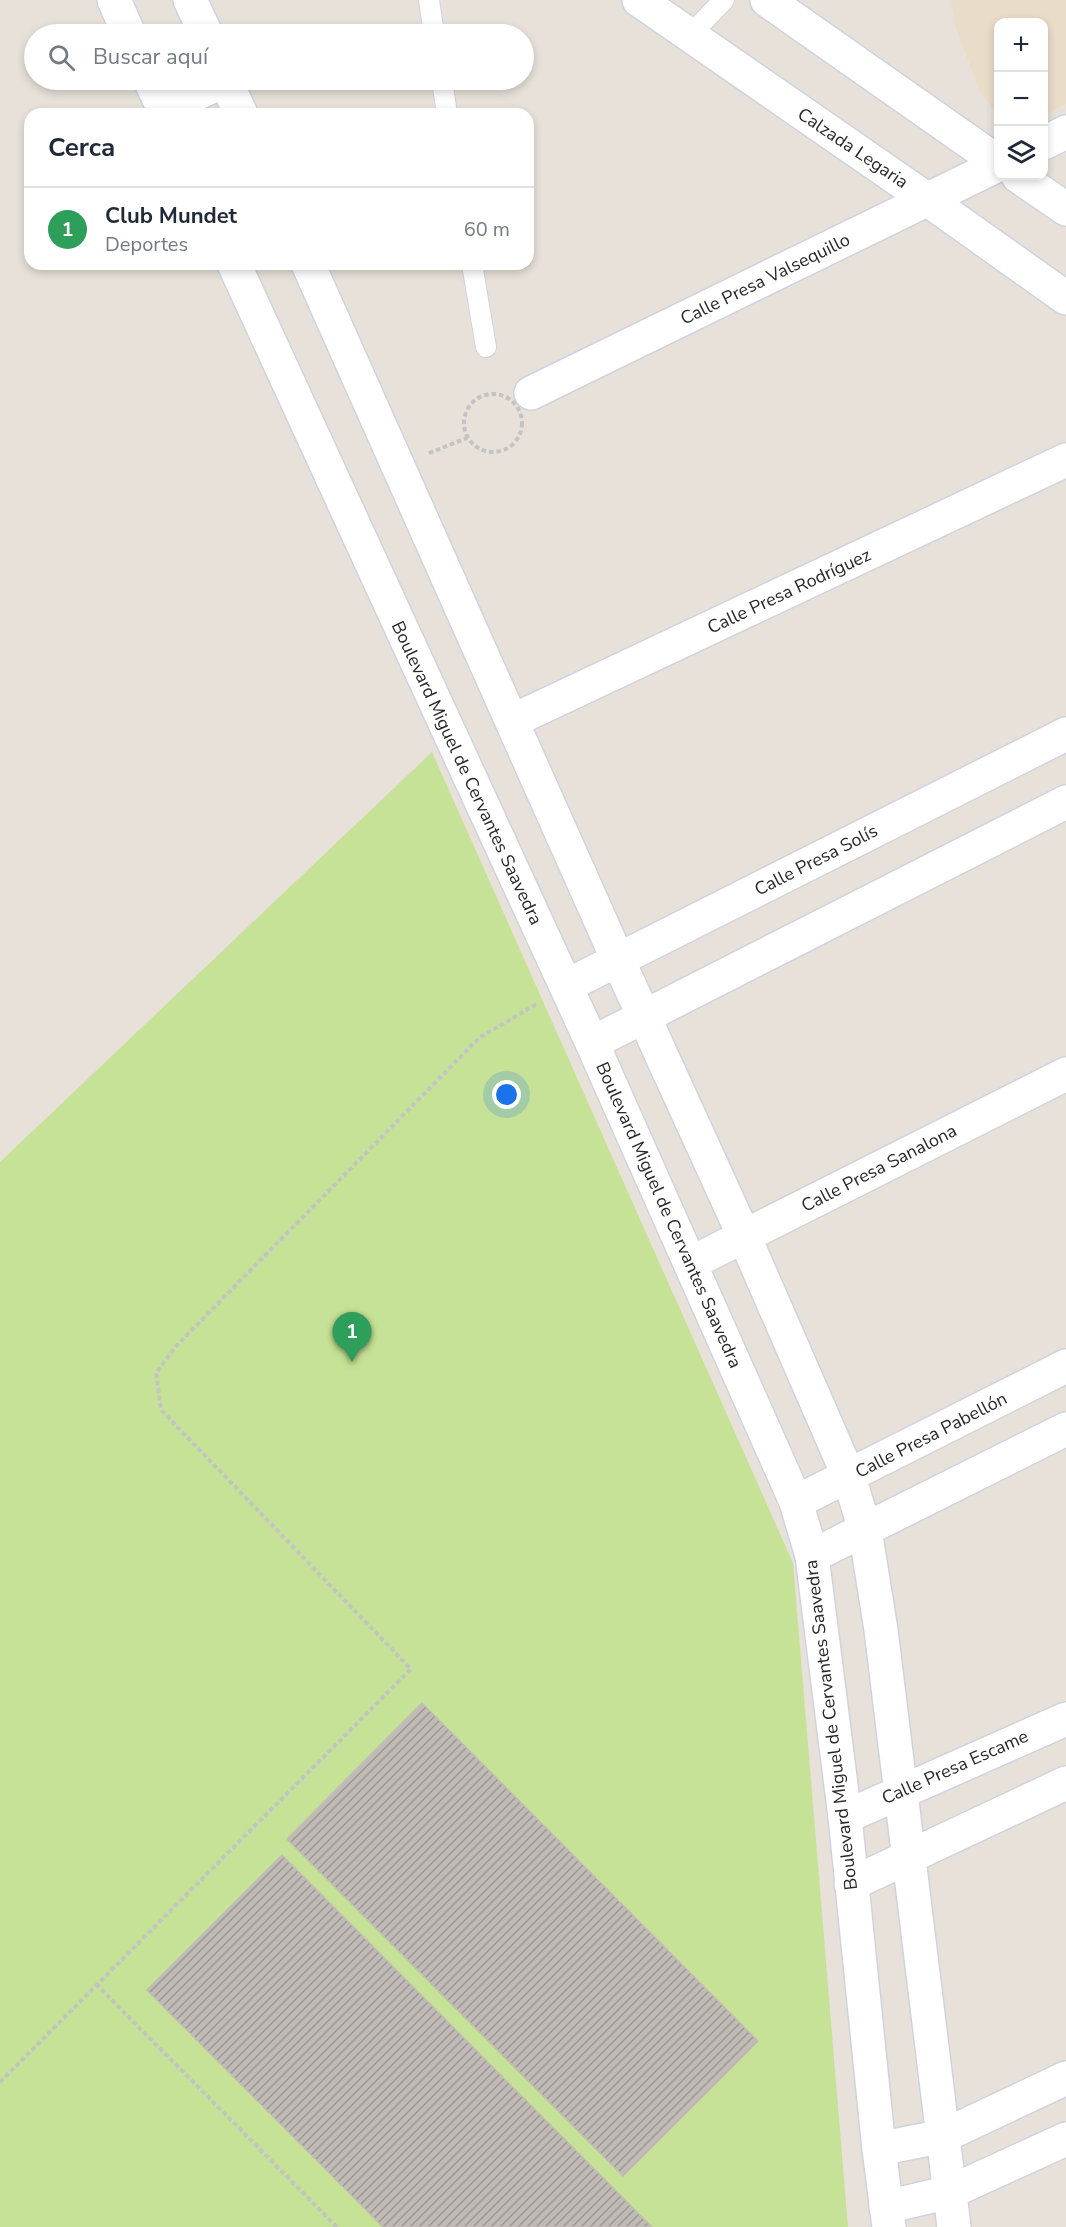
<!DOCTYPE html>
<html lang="es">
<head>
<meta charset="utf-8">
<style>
	:root { --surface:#fff; --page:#f2f2f3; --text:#1f2937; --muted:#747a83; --line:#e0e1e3; --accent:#456ee9 }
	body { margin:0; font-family:"Nunito Sans",sans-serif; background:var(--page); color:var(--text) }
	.controls { position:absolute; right:18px; top:18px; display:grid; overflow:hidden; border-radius:12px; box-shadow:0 3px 9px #0003 }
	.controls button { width:54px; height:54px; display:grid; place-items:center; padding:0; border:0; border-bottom:2px solid var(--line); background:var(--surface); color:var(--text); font:30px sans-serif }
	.you { position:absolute; left:507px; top:1095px; width:21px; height:21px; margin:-15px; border:4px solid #fff; border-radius:50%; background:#1a73e8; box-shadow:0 0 0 9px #1a73e833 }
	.badge { display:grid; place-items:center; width:39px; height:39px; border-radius:50%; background:var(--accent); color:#fff; font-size:20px; font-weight:700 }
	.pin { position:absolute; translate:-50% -50px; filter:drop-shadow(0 2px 3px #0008) }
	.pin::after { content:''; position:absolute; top:32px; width:21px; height:18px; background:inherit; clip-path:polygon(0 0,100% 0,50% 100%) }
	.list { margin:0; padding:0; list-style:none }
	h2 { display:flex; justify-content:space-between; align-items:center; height:78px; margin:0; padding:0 24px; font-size:26px }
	h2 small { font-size:20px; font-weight:400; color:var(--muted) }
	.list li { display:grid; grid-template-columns:39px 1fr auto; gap:18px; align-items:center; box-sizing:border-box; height:84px; padding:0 24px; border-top:2px solid var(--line) }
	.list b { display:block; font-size:22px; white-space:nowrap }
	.list p { margin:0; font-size:20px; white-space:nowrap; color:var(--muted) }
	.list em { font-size:20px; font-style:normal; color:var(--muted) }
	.icon { flex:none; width:33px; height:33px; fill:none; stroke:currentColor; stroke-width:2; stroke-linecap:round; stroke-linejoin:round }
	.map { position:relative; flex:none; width:1066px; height:2227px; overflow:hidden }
	.search { position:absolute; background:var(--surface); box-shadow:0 3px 9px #0003; left:24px; top:24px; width:510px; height:66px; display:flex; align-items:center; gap:15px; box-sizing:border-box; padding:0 21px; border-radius:33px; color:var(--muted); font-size:22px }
	.panel { position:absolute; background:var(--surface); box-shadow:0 3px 9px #0003; left:24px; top:108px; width:510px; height:162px; border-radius:18px }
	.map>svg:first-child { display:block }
</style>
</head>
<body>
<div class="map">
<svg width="1066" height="2227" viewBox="0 0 1066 2227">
	<defs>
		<pattern id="building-hatch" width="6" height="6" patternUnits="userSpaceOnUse" patternTransform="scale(1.5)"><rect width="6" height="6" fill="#c0bbb6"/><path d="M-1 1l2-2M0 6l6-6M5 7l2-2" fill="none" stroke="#9c9894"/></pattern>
	</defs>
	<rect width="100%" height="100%" fill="#e8e1d9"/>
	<!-- education -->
	<polygon fill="#e9ddc9" points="951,0 1066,0 1066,104 1044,116 1044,22 998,22 998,116 980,92 955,25"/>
	<!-- pitch -->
	<polygon fill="#c6e296" points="432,752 793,1563 848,2227 0,2227 0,1162"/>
	<!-- building -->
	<g fill="url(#building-hatch)" stroke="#c3bcb3" stroke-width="1.5">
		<polygon points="422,1703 758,2041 623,2176 287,1839"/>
		<polygon points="282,1855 652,2227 383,2227 147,1990"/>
	</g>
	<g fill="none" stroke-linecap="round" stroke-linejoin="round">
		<!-- service casing -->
		<g stroke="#cfd3df" stroke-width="22">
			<g id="service">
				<polyline points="429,0 434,34"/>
				<polyline points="689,36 724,0"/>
				<polyline points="442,80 447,114"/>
				<polyline points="472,264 486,347"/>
			</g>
		</g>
		<!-- minor casing -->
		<g stroke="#cfd3df" stroke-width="36">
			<g id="minor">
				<polyline points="1044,143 1066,132"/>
				<polyline points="531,393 998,165"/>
				<polyline points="512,721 1066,460"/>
				<polyline points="566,986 1066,734"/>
				<polyline points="592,1043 1066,802"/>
				<polyline points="691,1263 1066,1074"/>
				<polyline points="796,1502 1066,1366"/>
				<polyline points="812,1556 1066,1429"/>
				<polyline points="845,1817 1066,1719"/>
				<polyline points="851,1884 1066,1783"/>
				<polyline points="879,2149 943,2136 1066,2078"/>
				<polyline points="886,2207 950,2192 1066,2139"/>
			</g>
		</g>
		<!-- secondary casing -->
		<g stroke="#cfd3df" stroke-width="36">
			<g id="secondary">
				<polyline points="114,0 129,34"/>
				<polyline points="190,0 206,34"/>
				<polyline points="639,0 928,200 1066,298"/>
				<polyline points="767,0 998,162"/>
				<polyline points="150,80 166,114"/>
				<polyline points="225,80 241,114"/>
				<polyline points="163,109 226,80"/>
				<polyline points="1018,176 1066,209"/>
				<polyline points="234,264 592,1043 796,1502 812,1556 845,1817 879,2149 889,2227"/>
				<polyline points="308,264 618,960 744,1236 849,1477 865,1530 881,1630 954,2227"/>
			</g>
		</g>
		<!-- path -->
		<g stroke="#c3c3c3" stroke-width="4" stroke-dasharray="4.5 3" stroke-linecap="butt">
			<circle cx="493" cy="423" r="29"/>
			<polyline points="429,453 467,438"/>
			<polyline points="96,1984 337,2227"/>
			<polyline points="0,2082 411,1669 161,1410 156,1373 176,1346 479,1038 538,1003"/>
		</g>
		<!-- service -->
		<use href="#service" stroke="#fff" stroke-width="20"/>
		<!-- minor -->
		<use href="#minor" stroke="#fff" stroke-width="33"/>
		<!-- secondary -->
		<use href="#secondary" stroke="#fff" stroke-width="33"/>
	</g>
	<g text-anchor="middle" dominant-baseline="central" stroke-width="4.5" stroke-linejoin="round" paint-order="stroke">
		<!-- street labels -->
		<g font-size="18" fill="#272727" stroke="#fff">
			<text transform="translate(853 148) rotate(34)">Calzada Legaria</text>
			<text transform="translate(765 279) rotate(-26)">Calle Presa Valsequillo</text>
			<text transform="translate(789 591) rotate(-25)">Calle Presa Rodríguez</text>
			<text transform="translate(467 773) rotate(65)">Boulevard Miguel de Cervantes Saavedra</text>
			<text transform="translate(816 860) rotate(-27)">Calle Presa Solís</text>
			<text transform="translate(879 1168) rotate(-27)">Calle Presa Sanalona</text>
			<text transform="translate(669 1215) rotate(66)">Boulevard Miguel de Cervantes Saavedra</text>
			<text transform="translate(931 1435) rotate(-27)">Calle Presa Pabellón</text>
			<text transform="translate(831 1725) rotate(-97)">Boulevard Miguel de Cervantes Saavedra</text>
			<text transform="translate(955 1767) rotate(-24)">Calle Presa Escame</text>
		</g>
	</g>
</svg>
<div class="controls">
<button>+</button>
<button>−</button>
<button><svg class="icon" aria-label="layers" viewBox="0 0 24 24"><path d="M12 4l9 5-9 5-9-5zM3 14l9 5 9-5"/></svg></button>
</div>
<div class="you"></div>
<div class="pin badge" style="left:352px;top:1362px;background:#2e9e5b">1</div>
<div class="search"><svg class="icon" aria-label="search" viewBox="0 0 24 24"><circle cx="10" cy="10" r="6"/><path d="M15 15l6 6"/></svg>Buscar aquí</div>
<section class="panel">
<h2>Cerca<small></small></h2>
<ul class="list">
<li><span class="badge" style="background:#2e9e5b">1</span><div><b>Club Mundet</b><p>Deportes</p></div><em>60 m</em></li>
</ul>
</section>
</div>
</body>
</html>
